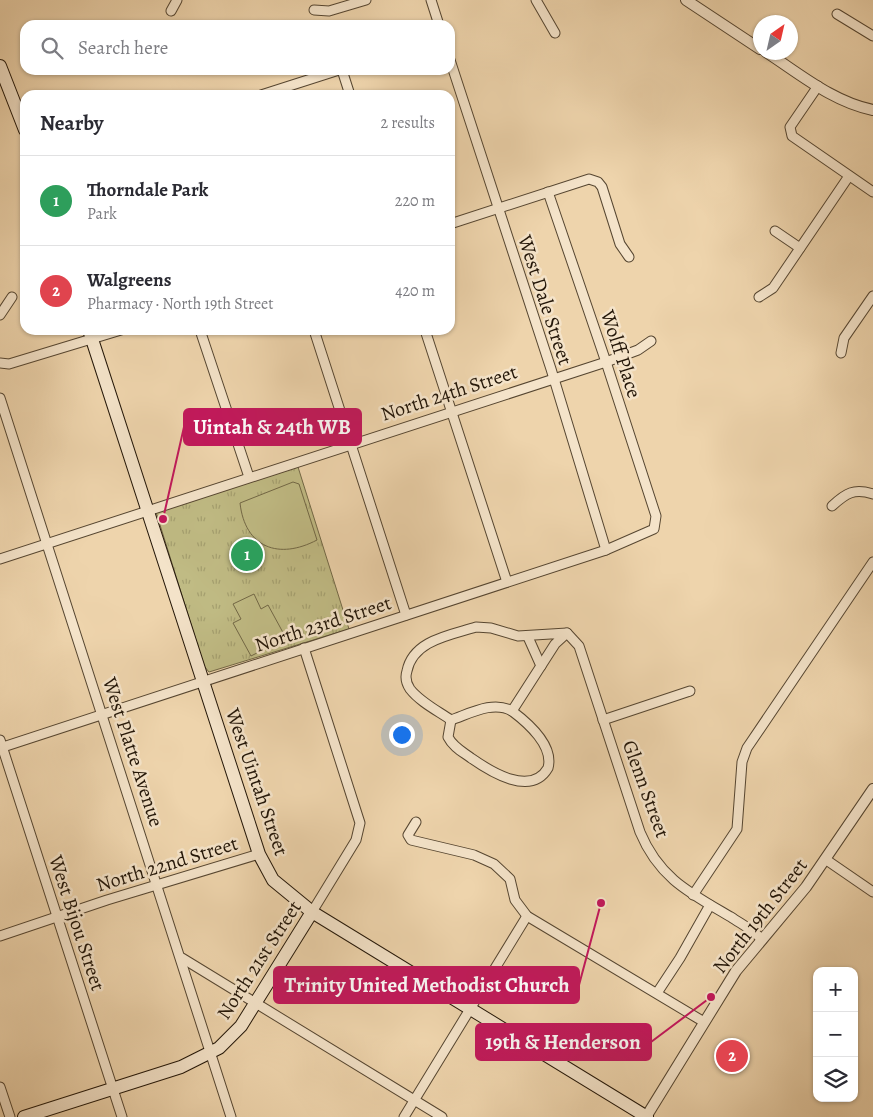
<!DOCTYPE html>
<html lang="en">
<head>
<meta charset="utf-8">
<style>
	:root { --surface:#fff; --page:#f2f2f3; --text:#2b2b33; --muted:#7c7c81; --line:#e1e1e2; --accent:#db2777 }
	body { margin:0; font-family:Alegreya,serif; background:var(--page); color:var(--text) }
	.controls { position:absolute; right:15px; bottom:15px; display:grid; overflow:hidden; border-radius:10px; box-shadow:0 1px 4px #0004 }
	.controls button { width:45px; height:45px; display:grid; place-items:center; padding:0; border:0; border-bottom:1px solid var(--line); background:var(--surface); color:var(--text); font:25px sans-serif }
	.compass { position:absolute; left:753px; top:15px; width:45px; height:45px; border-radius:50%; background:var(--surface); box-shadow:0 1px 4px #0004; rotate:34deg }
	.you { position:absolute; left:401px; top:734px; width:18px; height:18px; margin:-12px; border:4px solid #fff; border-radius:50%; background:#1a73e8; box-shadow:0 0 0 8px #1a73e833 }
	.badge { display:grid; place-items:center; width:32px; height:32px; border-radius:50%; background:var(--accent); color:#fff; font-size:16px; font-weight:700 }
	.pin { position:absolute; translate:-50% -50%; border:2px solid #fff; box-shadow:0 1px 5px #0006 }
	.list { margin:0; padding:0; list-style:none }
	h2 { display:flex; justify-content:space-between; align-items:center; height:65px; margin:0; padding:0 20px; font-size:21px }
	h2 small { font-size:16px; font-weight:400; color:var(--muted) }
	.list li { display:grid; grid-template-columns:32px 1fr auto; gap:15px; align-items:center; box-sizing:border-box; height:90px; padding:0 20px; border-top:1px solid var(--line) }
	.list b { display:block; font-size:19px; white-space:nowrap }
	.list p { margin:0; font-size:16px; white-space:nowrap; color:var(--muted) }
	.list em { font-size:16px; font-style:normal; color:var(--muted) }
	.icon { flex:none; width:28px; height:28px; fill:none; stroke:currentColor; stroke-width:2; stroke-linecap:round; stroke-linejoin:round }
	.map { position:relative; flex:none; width:873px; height:1117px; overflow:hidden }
	.search { position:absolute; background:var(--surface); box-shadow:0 1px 4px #0004; left:20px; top:20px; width:435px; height:55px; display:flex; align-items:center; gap:12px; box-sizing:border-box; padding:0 18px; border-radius:15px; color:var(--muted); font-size:19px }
	.panel { position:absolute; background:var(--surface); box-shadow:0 1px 4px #0004; left:20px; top:90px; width:435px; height:245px; border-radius:15px }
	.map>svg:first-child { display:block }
</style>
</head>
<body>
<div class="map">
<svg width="873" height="1117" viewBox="0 0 873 1117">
	<defs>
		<pattern id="park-tufts" width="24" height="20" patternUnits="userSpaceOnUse" patternTransform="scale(1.25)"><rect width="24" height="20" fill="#c0bb84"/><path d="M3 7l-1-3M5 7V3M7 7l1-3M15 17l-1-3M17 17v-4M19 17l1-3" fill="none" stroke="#a5a070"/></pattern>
	</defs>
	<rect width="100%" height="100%" fill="#eed4ac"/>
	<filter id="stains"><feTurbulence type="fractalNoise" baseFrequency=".004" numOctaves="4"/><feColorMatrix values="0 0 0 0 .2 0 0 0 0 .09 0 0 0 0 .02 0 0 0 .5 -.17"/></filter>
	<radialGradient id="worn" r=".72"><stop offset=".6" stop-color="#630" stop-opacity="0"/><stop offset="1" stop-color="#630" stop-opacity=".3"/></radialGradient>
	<!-- park -->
	<polygon fill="url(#park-tufts)" stroke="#726846" points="298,467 349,629 209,672 204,666 156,512"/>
	<!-- garden -->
	<g fill="#c0bb84" stroke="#726846">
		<path d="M293,482L299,484L317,540C279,560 245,548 240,503Z"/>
		<polygon points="254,594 261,609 268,605 286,638 251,656 233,623 241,619 233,604"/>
	</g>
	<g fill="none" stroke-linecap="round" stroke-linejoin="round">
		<!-- minor casing -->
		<g stroke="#564631" stroke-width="11">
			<g id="minor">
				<polyline points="431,0 439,25"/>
				<polyline points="536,0 555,33"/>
				<polyline points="314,10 329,11 366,0"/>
				<polyline points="171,11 177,0"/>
				<polyline points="837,14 873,36"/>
				<polyline points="450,60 551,369 606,550"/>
				<polyline points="342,70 350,95"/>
				<polyline points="818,86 790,127 792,136 873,192"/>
				<polyline points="261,95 339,70"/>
				<polyline points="450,224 589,179 598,182 602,187 620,244 629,257"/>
				<polyline points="775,231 800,248"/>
				<polyline points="759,297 773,288 849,176"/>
				<polyline points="0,315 12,297"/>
				<polyline points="200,330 249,477"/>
				<polyline points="314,330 406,615"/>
				<polyline points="425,330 507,582"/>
				<polyline points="841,353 844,338 873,296"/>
				<polyline points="0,363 9,364 121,330"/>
				<polyline points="0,398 231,1117"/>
				<path d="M832,506C846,493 854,488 873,494"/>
				<polyline points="0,559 606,362 638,350 651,341"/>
				<path d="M476,627L491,628L518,636L567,633L555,644L512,711C493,700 469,714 451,720C438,711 420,702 410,689C406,683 405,677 407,671C413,640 451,635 476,627Z"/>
				<path d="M567,633L579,646L640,832C659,878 690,893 731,917C741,924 754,930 762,940"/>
				<polyline points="528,637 541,666"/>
				<polyline points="304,648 360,823 356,840 312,912"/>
				<path d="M451,720L448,737C453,747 463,752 471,758C491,772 531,797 548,768C554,746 528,723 512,711"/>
				<polyline points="603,720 690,691"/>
				<polyline points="0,740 122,1117"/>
				<polyline points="0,748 606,550 654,529 656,516 606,362 548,192"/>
				<polyline points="416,822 408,835 411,840 474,855 494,864 510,879 515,900 527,916 704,1022"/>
				<polyline points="825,859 873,892"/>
				<polyline points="693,895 737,829 742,762 747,748 873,562"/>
				<polyline points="0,936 107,900 259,854"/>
				<polyline points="182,958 442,1117"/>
				<polyline points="657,993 680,958 710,905"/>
				<polyline points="0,1087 10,1117"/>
				<polyline points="404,1117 527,916"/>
			</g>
		</g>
		<!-- tertiary casing -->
		<g stroke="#564631" stroke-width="12">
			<g id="tertiary">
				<polyline points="686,0 760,49"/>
				<path d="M766,52C800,74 833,102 873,110"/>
				<polyline points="646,1117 736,971 806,887 873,789"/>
			</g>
		</g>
		<!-- secondary casing -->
		<g stroke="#231608" stroke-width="14">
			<g id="secondary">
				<polyline points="0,66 25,130"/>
				<polyline points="89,330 259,854 273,880 312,912 647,1117"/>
				<polyline points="24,1117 181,1067 219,1048 241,1026 312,912"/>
			</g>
		</g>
		<!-- minor -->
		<use href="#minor" stroke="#f4e3c9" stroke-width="9"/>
		<!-- tertiary -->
		<use href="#tertiary" stroke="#f4e3c9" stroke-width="10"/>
		<!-- secondary -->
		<use href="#secondary" stroke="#f4e3c9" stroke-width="12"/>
	</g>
	<g text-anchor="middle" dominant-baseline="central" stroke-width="5" stroke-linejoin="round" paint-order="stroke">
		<!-- street labels -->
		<g font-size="20" fill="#231608" stroke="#f4e3c9">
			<text transform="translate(545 300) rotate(72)">West Dale Street</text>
			<text transform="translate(621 354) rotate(72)">Wolff Place</text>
			<text transform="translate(449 393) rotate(-18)">North 24th Street</text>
			<text transform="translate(323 624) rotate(-18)">North 23rd Street</text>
			<text transform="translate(133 752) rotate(72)">West Platte Avenue</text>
			<text transform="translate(257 782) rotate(71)">West Uintah Street</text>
			<text transform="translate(646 789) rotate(70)">Glenn Street</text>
			<text transform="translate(167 864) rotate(-17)">North 22nd Street</text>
			<text transform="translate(760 916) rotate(-52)">North 19th Street</text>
			<text transform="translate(77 923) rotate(72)">West Bijou Street</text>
			<text transform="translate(259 960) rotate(-57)">North 21st Street</text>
		</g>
	</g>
	<!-- callouts -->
	<path fill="none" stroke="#c2185b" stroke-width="2" d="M163 519L184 427M601 903L579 985M711 997L651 1042"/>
	<g fill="#c2185b" stroke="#f4e3c9" stroke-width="2">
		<circle cx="163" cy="519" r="5"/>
		<circle cx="601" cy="903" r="5"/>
		<circle cx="711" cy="997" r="5"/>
	</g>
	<g fill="#c2185b" stroke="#c2185b" stroke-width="2">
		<rect x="184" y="409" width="177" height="36" rx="5"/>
		<rect x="274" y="967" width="305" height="36" rx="5"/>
		<rect x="476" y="1024" width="175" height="36" rx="5"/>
	</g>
	<g font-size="21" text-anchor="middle" font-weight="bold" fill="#fff">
		<text x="272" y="434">Uintah &amp; 24th WB</text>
		<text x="427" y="992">Trinity United Methodist Church</text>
		<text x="563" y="1049">19th &amp; Henderson</text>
	</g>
	<rect width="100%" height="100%" filter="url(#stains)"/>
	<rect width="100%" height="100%" fill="url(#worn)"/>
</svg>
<div class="controls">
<button>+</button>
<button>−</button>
<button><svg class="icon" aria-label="layers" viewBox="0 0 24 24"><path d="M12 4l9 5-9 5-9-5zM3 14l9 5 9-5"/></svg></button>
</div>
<svg class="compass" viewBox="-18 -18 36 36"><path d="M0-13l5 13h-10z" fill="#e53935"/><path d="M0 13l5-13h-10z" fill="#7c7c81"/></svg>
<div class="you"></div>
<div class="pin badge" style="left:247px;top:555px;background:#2e9e5b">1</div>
<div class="pin badge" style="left:732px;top:1056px;background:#e0444e">2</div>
<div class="search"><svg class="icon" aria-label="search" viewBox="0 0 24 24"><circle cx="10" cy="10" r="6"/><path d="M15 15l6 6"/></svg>Search here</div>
<section class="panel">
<h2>Nearby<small>2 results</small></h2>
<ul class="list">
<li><span class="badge" style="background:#2e9e5b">1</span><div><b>Thorndale Park</b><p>Park</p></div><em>220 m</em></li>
<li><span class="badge" style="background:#e0444e">2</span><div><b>Walgreens</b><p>Pharmacy · North 19th Street</p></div><em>420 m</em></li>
</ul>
</section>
</div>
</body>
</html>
